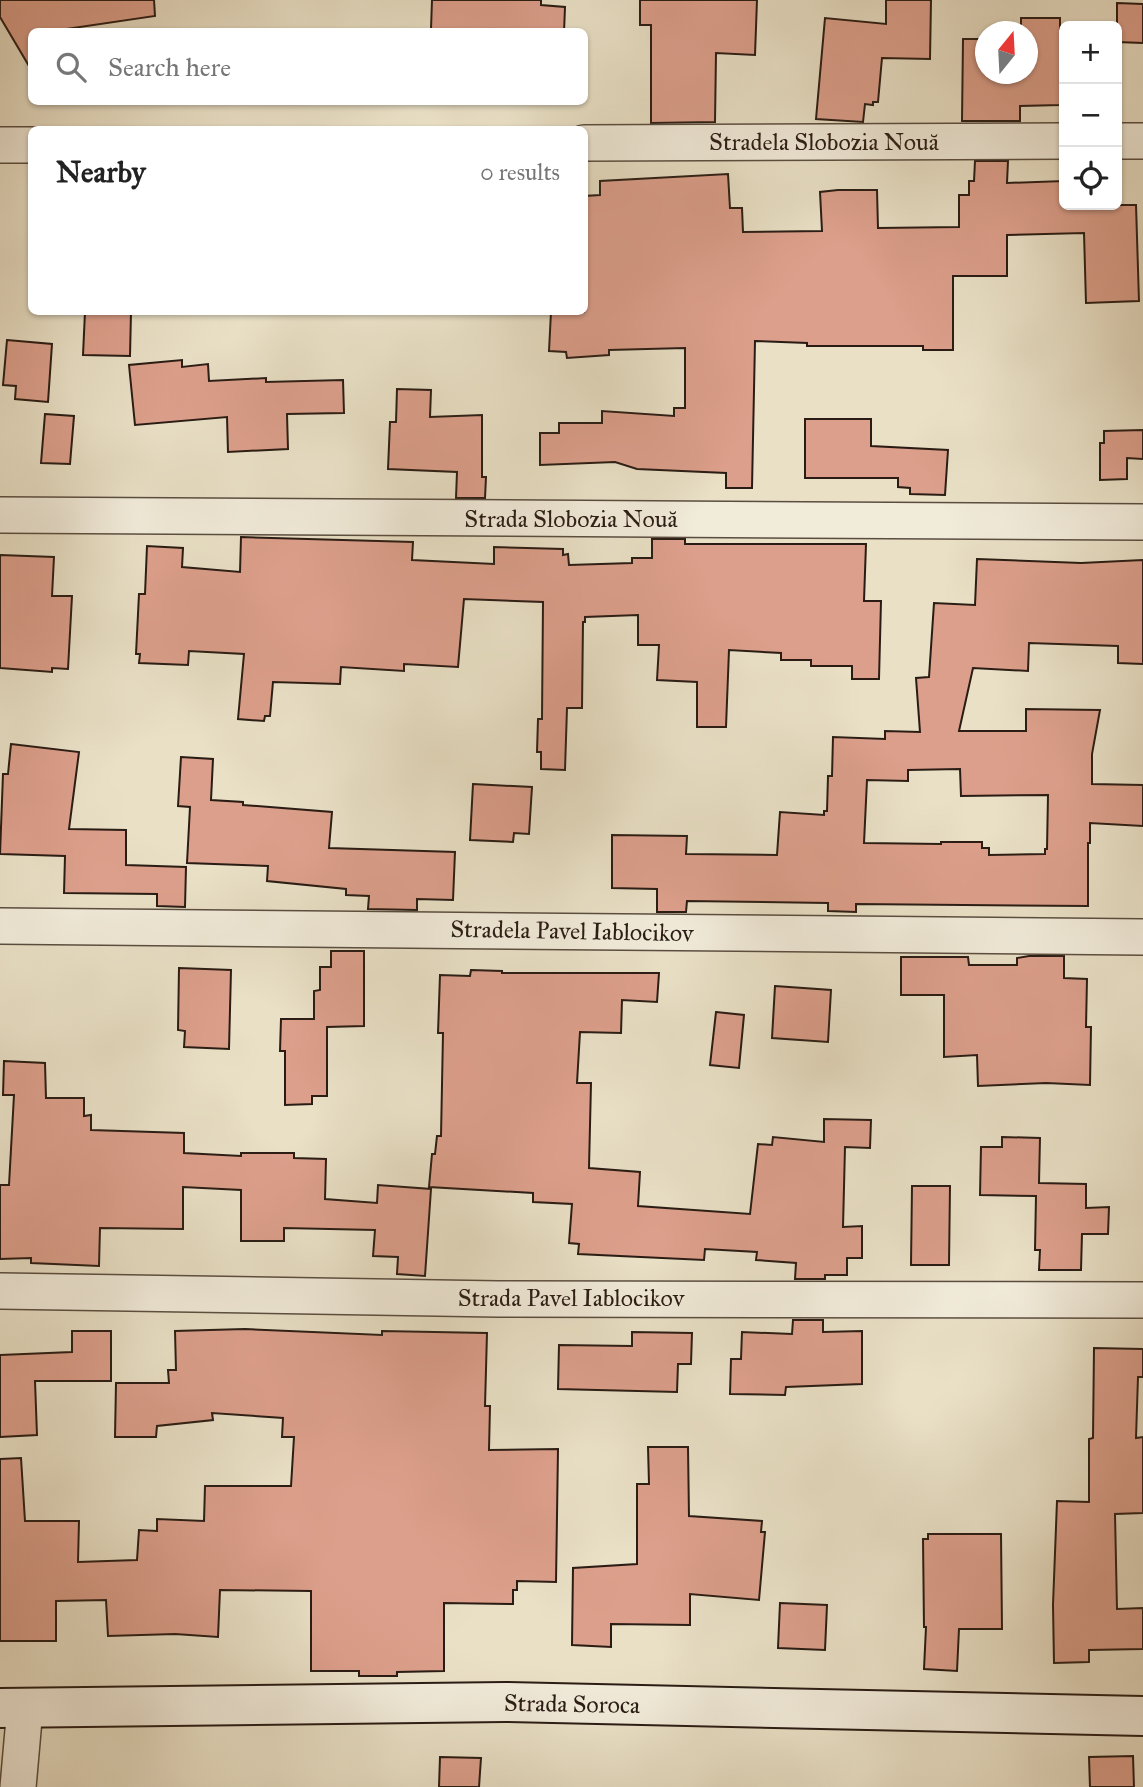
<!DOCTYPE html>
<html lang="en">
<head>
<meta charset="utf-8">
<style>
	:root { --surface:#fff; --page:#f6f6f6; --text:#222; --muted:#767676; --line:#e0e0e0 }
	body { margin:0; font-family:"IM FELL Great Primer",serif; background:var(--page); color:var(--text) }
	.controls { position:absolute; right:21px; top:21px; display:grid; overflow:hidden; border-radius:10px; box-shadow:0 2px 5px #0004 }
	.controls button { width:63px; height:63px; display:grid; place-items:center; padding:0; border:0; border-bottom:2px solid var(--line); background:var(--surface); color:var(--text); font:35px sans-serif }
	.compass { position:absolute; left:975px; top:21px; width:63px; height:63px; border-radius:50%; background:var(--surface); box-shadow:0 2px 5px #0004; rotate:18deg }
	.list { margin:0; padding:0; list-style:none }
	h2 { display:flex; justify-content:space-between; align-items:center; height:91px; margin:0; padding:0 28px; font-size:30px }
	h2 small { font-size:23px; font-weight:400; color:var(--muted) }
	.icon { flex:none; width:38px; height:38px; fill:none; stroke:currentColor; stroke-width:2; stroke-linecap:round; stroke-linejoin:round }
	.map { position:relative; flex:none; width:1143px; height:1787px; overflow:hidden }
	.search { position:absolute; background:var(--surface); box-shadow:0 2px 5px #0004; left:28px; top:28px; width:560px; height:77px; display:flex; align-items:center; gap:18px; box-sizing:border-box; padding:0 24px; border-radius:10px; color:var(--muted); font-size:26px }
	.panel { position:absolute; background:var(--surface); box-shadow:0 2px 5px #0004; left:28px; top:126px; width:560px; height:189px; border-radius:10px }
	.map>svg:first-child { display:block }
</style>
</head>
<body>
<div class="map">
<svg width="1143" height="1787" viewBox="0 0 1143 1787">
	<rect width="100%" height="100%" fill="#e9e0c6"/>
	<filter id="stains"><feTurbulence type="fractalNoise" baseFrequency=".00286" numOctaves="4"/><feColorMatrix values="0 0 0 0 .2 0 0 0 0 .09 0 0 0 0 .02 0 0 0 .5 -.17"/></filter>
	<radialGradient id="worn" r=".72"><stop offset=".6" stop-color="#630" stop-opacity="0"/><stop offset="1" stop-color="#630" stop-opacity=".3"/></radialGradient>
	<!-- building -->
	<g fill="#dc9f8b" stroke="#2a1c14" stroke-width="2" fill-rule="evenodd">
		<polygon points="0,0 154,0 155,16 46,32 32,32 32,71 0,17"/>
		<polygon points="432,0 541,0 541,5 565,7 564,32 457,32 431,29"/>
		<polygon points="640,0 757,0 755,55 716,53 715,122 651,123 651,25 640,25"/>
		<polygon points="886,0 931,0 930,59 882,58 878,102 873,102 873,105 865,104 863,122 816,119 825,18 886,24"/>
		<polygon points="1117,3 1143,4 1143,43 1117,42"/>
		<polygon points="1021,18 1060,18 1060,105 1020,106 1020,121 962,121 963,39 985,39 985,74 1027,74 1027,32 1021,32"/>
		<polygon points="975,161 1008,161 1007,183 1064,181 1064,205 1136,205 1139,301 1086,303 1084,233 1007,235 1007,276 953,276 953,350 923,350 923,346 807,346 807,343 755,341 752,488 726,488 726,473 637,469 615,462 540,465 540,433 559,433 559,423 602,423 602,411 674,416 674,408 685,408 685,348 609,350 609,355 567,358 566,352 549,351 551,312 584,312 584,196 600,195 600,181 728,174 730,208 742,208 743,232 822,231 820,192 838,190 877,190 878,228 959,227 959,195 969,195 969,181 974,181"/>
		<polygon points="85,312 131,312 130,356 83,355"/>
		<polygon points="7,340 52,344 48,402 15,399 16,386 3,385"/>
		<polygon points="182,360 182,367 208,364 209,381 266,378 266,382 343,380 344,413 287,414 288,449 228,452 227,417 135,425 129,365"/>
		<polygon points="397,389 431,390 430,417 482,415 482,477 486,477 485,498 456,498 457,472 388,469 390,422 396,422"/>
		<polygon points="45,414 74,416 70,464 41,463"/>
		<polygon points="805,419 871,419 871,446 948,450 945,495 910,494 910,488 898,487 898,478 805,478"/>
		<polygon points="1143,430 1143,459 1127,458 1127,479 1100,480 1100,443 1104,443 1104,431"/>
		<polygon points="241,537 413,542 412,560 494,564 494,547 563,549 563,555 568,554 569,565 632,563 632,558 652,558 652,539 685,539 685,544 866,544 864,601 881,601 879,679 852,679 852,666 811,666 811,660 781,660 781,653 729,650 726,727 697,727 697,682 657,680 659,645 638,645 638,615 585,617 585,622 583,622 582,708 567,708 565,770 541,769 541,752 537,752 538,719 542,719 543,602 464,599 458,667 404,664 404,671 341,667 340,684 273,682 270,716 265,716 264,721 238,719 244,654 189,651 188,665 139,663 140,654 136,654 139,594 145,594 147,546 183,548 182,567 240,572"/>
		<polygon points="0,555 54,557 52,596 72,596 68,669 52,668 52,672 0,668"/>
		<path d="M977,559L1081,563L1143,560V664L1118,663V646L1029,643L1028,671L973,668L959,731H1026V709L1100,710L1092,754V784L1143,785V826L1090,823V843H1088V906L856,904V912L828,911V903L687,901L686,912H657V889L612,888V835L687,836L686,854L777,855L780,812L824,815V811H827L828,776H832L833,737L885,739V731L920,732L916,678L929,677L934,603L975,605ZM960,769L961,796L1048,795L1047,849H1045V854L989,855V848H982V842H941V844L864,843L867,780L908,781V770Z"/>
		<polygon points="11,744 79,752 69,829 126,830 126,865 186,867 185,907 157,906 157,894 64,893 65,856 0,854 3,774 8,774"/>
		<polygon points="181,757 213,759 211,800 243,802 243,805 332,812 329,848 455,852 453,900 417,899 417,910 368,909 369,896 346,895 346,889 267,881 268,866 187,863 190,807 178,806"/>
		<polygon points="473,784 532,787 529,834 514,833 513,842 470,840"/>
		<polygon points="331,951 364,951 364,1026 327,1027 327,1096 312,1096 312,1104 285,1105 285,1051 280,1051 281,1019 314,1019 314,991 320,990 320,967 331,967"/>
		<polygon points="1029,956 1064,956 1064,978 1087,979 1086,1027 1091,1027 1090,1085 1046,1083 978,1086 977,1055 944,1057 944,995 901,995 901,957 968,957 969,965 1017,965 1017,958"/>
		<polygon points="179,968 231,970 229,1049 184,1047 185,1031 178,1030"/>
		<polygon points="471,970 502,971 502,973 659,973 657,1002 622,1000 621,1033 580,1032 577,1083 591,1083 589,1168 640,1172 638,1206 750,1214 758,1144 772,1145 773,1137 824,1142 824,1119 871,1120 870,1148 845,1147 843,1227 862,1226 862,1258 847,1258 847,1275 825,1275 825,1279 795,1279 796,1263 756,1260 757,1252 705,1249 704,1260 578,1254 579,1244 569,1243 572,1204 533,1202 533,1193 429,1187 432,1154 435,1154 437,1136 441,1136 443,1033 438,1033 440,975 470,976"/>
		<polygon points="775,986 831,990 828,1042 772,1038"/>
		<polygon points="716,1012 744,1015 739,1068 710,1065"/>
		<polygon points="4,1061 45,1063 46,1098 84,1098 84,1116 91,1115 91,1130 184,1133 184,1153 241,1156 241,1153 294,1153 294,1158 326,1159 325,1199 377,1203 378,1185 431,1189 425,1276 397,1274 398,1257 373,1256 375,1230 284,1228 284,1241 241,1241 241,1190 183,1187 183,1229 100,1228 99,1266 31,1263 31,1258 0,1259 0,1185 9,1185 14,1095 3,1095"/>
		<polygon points="1002,1137 1040,1138 1039,1183 1086,1184 1086,1208 1109,1207 1108,1234 1082,1234 1081,1270 1039,1270 1040,1250 1035,1250 1036,1196 980,1195 981,1147 1002,1147"/>
		<polygon points="912,1186 950,1186 949,1265 911,1265"/>
		<polygon points="793,1320 823,1320 823,1332 862,1331 862,1384 786,1387 785,1395 730,1394 731,1359 741,1359 742,1332 792,1334"/>
		<polygon points="245,1329 382,1335 382,1331 487,1333 485,1406 490,1406 489,1450 558,1449 556,1582 517,1581 517,1590 513,1590 513,1604 444,1603 444,1671 397,1672 397,1676 359,1676 359,1671 311,1671 311,1591 220,1590 218,1637 175,1634 108,1636 106,1600 56,1601 56,1641 0,1641 0,1459 21,1458 25,1521 79,1521 78,1562 137,1560 139,1530 157,1531 157,1519 204,1521 205,1486 291,1486 294,1437 282,1437 283,1418 212,1413 213,1420 157,1426 156,1437 115,1437 116,1383 169,1383 168,1370 176,1370 175,1331"/>
		<polygon points="72,1331 111,1331 111,1381 35,1381 37,1435 0,1437 0,1355 72,1352"/>
		<polygon points="632,1332 692,1333 691,1364 678,1364 677,1392 558,1389 559,1345 632,1346"/>
		<polygon points="1094,1348 1143,1349 1143,1377 1138,1377 1136,1438 1143,1437 1143,1513 1115,1514 1117,1609 1143,1608 1143,1649 1089,1650 1089,1662 1054,1663 1053,1605 1057,1501 1089,1502 1089,1439 1093,1438"/>
		<polygon points="648,1447 688,1447 689,1516 762,1521 761,1532 765,1532 759,1600 690,1594 690,1625 611,1624 611,1647 572,1645 573,1568 637,1564 637,1484 649,1484"/>
		<polygon points="928,1534 1001,1534 1002,1629 959,1629 957,1671 924,1669 926,1627 924,1627 923,1539 928,1539"/>
		<polygon points="780,1603 827,1605 825,1650 778,1648"/>
		<polygon points="1133,1756 1134,1787 1090,1787 1089,1757"/>
		<polygon points="440,1757 481,1758 479,1787 439,1787"/>
	</g>
	<g fill="none" stroke-linecap="round" stroke-linejoin="round">
		<!-- street casing -->
		<g stroke="#5a4d40" stroke-width="38">
			<g id="street">
				<polyline points="1117,141 1143,141"/>
				<polyline points="584,143 1064,141"/>
				<polyline points="0,145 32,145"/>
				<polyline points="0,515 1143,522"/>
				<polyline points="0,926 1143,937"/>
				<polyline points="0,1291 498,1299 1143,1300"/>
				<polyline points="18,1787 25,1708"/>
			</g>
		</g>
		<!-- secondary casing -->
		<g stroke="#2a1c14" stroke-width="42">
			<polyline id="secondary" points="0,1708 505,1702 1143,1716"/>
		</g>
		<!-- street -->
		<use href="#street" stroke="#f1ebda" stroke-width="35"/>
		<!-- secondary -->
		<use href="#secondary" stroke="#f1ebda" stroke-width="38"/>
	</g>
	<g text-anchor="middle" dominant-baseline="central" stroke-width="5" stroke-linejoin="round" paint-order="stroke">
		<!-- street labels -->
		<g font-size="24" fill="#2a1c14" stroke="#f1ebda">
			<text x="824" y="142">Stradela Slobozia Nouă</text>
			<text x="571" y="519">Strada Slobozia Nouă</text>
			<text transform="translate(572 931) rotate(1)">Stradela Pavel Iablocikov</text>
			<text x="571" y="1298">Strada Pavel Iablocikov</text>
			<text transform="translate(572 1704) rotate(1)">Strada Soroca</text>
		</g>
	</g>
	<rect width="100%" height="100%" filter="url(#stains)"/>
	<rect width="100%" height="100%" fill="url(#worn)"/>
</svg>
<div class="controls">
<button>+</button>
<button>−</button>
<button><svg class="icon" aria-label="locate" viewBox="0 0 24 24"><circle cx="12" cy="12" r="6"/><path d="M12 2v4M12 18v4M2 12h4M18 12h4"/></svg></button>
</div>
<svg class="compass" viewBox="-18 -18 36 36"><path d="M0-13l5 13h-10z" fill="#e53935"/><path d="M0 13l5-13h-10z" fill="#767676"/></svg>
<div class="search"><svg class="icon" aria-label="search" viewBox="0 0 24 24"><circle cx="10" cy="10" r="6"/><path d="M15 15l6 6"/></svg>Search here</div>
<section class="panel">
<h2>Nearby<small>0 results</small></h2>
<ul class="list">
</ul>
</section>
</div>
</body>
</html>
